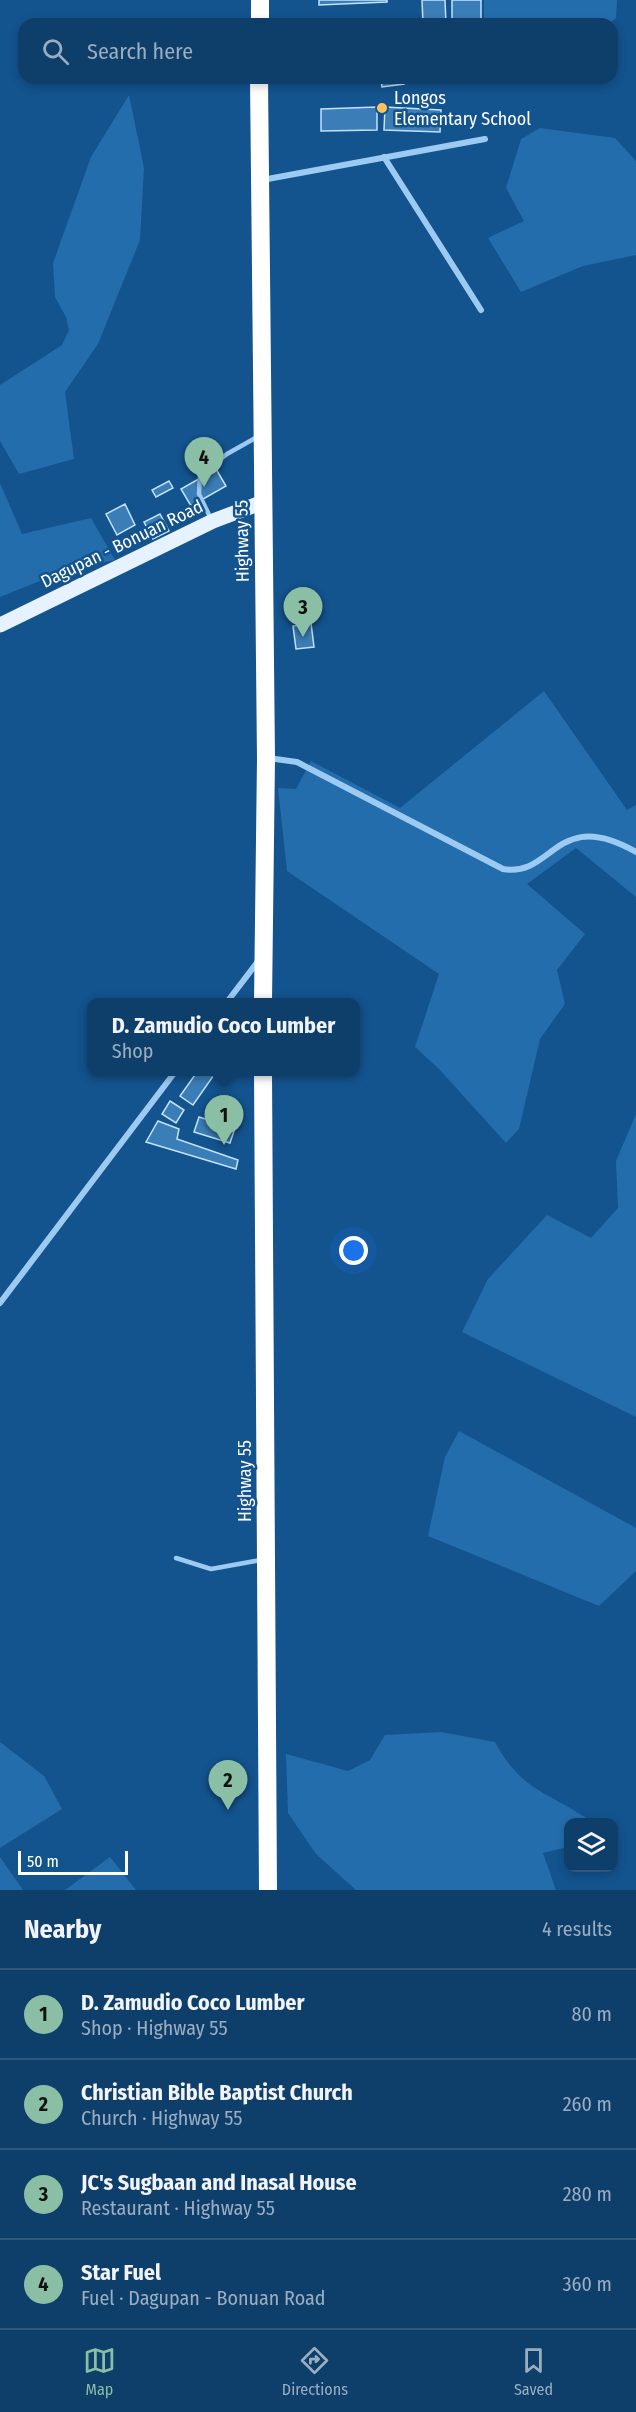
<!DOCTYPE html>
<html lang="en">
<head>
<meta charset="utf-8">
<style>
	:root { --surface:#0e3e6a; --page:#1c4972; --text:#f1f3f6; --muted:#9baec1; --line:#2e577e; --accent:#8abfa5 }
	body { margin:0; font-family:"Fira Sans Condensed",sans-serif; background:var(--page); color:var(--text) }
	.controls { position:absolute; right:18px; bottom:18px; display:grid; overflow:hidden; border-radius:12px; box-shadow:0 3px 9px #0003 }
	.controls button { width:54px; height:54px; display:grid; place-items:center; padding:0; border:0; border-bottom:2px solid var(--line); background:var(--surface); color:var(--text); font:30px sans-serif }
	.scale { position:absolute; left:18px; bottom:15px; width:110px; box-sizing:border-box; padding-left:6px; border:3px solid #fff; border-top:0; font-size:16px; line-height:21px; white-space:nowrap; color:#fff; -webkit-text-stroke:4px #13538e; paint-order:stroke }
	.you { position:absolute; left:354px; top:1251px; width:21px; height:21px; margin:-15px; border:4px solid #fff; border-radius:50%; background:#1a73e8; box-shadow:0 0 0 9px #1a73e833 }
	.badge { display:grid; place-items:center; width:39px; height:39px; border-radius:50%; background:var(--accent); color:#111; font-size:20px; font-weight:700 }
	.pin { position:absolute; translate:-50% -50px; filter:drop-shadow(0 2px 3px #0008) }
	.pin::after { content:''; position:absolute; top:32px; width:21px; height:18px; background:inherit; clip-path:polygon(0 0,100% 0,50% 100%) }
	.popup { position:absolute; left:87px; top:998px; width:273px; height:78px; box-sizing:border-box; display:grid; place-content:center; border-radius:12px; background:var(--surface); filter:drop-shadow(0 2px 4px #0005); font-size:20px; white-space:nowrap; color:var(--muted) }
	.popup b { font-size:22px; color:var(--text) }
	.popup::after { content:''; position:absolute; left:50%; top:100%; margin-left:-12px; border:12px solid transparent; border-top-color:var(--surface) }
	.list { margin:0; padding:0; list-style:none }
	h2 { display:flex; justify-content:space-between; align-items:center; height:78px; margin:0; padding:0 24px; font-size:26px }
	h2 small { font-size:20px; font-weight:400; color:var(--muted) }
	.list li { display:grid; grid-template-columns:39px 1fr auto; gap:18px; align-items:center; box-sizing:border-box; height:90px; padding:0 24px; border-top:2px solid var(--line) }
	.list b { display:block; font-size:22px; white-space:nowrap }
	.list p { margin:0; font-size:20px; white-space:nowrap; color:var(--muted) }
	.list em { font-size:20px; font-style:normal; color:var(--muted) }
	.icon { flex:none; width:33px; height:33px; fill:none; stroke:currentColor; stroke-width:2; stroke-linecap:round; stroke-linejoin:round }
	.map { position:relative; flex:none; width:636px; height:1890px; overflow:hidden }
	.search { position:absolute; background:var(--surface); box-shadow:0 3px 9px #0003; left:18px; right:18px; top:18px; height:66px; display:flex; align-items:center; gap:15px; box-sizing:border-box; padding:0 21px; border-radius:18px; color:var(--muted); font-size:22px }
	.sheet { height:438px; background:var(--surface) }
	nav { display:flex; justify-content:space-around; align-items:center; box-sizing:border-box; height:84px; border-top:2px solid var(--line); background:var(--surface); font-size:16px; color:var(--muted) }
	nav a { display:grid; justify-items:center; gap:3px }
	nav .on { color:var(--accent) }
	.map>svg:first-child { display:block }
</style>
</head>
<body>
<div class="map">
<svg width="636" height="1890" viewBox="0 0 636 1890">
	<rect width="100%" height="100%" fill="#13538e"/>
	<!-- green -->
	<g fill="#246dad">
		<polygon points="484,0 617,0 616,18 608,24 484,24"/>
		<polygon points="129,95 144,168 140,240 98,344 65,392 74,459 19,474 0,441 0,385 62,345 69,330 66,317 55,297 53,263 91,157"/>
		<polygon points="540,128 615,138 636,161 636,255 583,266 521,292 488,238 524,221 506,188 521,139"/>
		<polygon points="0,483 22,534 91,518 115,560 65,571 0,597"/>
		<polygon points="544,691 627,810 636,805 636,897 576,848 527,884 585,934 557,970 565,1004 540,1039 519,1129 506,1143 439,1069 415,1047 439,974 287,871 278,788 296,789 311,761 400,808"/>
		<polygon points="636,1114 636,1417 462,1332 488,1279 547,1215 591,1238 618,1208 616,1161"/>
		<polygon points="459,1431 636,1528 636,1571 599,1606 428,1536 445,1457"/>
		<path d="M441,1732L495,1742C521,1790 545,1791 588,1819L591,1822H568V1847L543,1853L556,1890H356L316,1854L288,1813L286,1754L348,1771L370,1760L385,1735Z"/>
		<polygon points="0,1742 44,1776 62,1809 0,1848"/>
		<polygon points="0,1857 23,1890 0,1890"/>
		<polygon points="110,1857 136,1890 65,1890"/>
	</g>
	<!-- building -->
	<g fill="#3b7db7" stroke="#c3e2fc" stroke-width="1.5">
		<polygon points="319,0 387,0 387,2 319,5"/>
		<polygon points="422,0 445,0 446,24 423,24"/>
		<rect x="452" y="0" width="29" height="24"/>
		<polygon points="381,78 403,78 404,84 382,87"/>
		<polygon points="377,107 377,130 321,131 321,109"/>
		<polygon points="385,107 441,110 440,132 384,130"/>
		<polygon points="216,469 226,486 191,506 181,489"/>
		<polygon points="169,481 173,488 156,497 152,490"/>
		<polygon points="125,504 135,525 117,535 106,514"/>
		<polygon points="160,514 169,531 153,539 144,522"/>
		<polygon points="311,623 314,647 296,649 293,626"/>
		<polygon points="197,1072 216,1072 193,1105 180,1096"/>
		<polygon points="170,1101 184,1110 176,1123 162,1114"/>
		<polygon points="199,1117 235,1128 230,1143 194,1132"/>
		<polygon points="158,1121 179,1129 177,1139 238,1160 236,1169 146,1142"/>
	</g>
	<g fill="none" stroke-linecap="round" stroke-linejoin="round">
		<!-- lane -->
		<g stroke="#9ccaf1" stroke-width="4.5">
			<polyline points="265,24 412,21"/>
			<polyline points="211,519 199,494 200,475 227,454 259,436"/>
			<polyline points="176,1558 211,1569 261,1560"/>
		</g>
		<!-- street -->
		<g stroke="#9ccaf1" stroke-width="6">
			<polyline points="384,157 481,310"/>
			<polyline points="262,180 485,139"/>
			<path d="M268,758L297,762L503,869C554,878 555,806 636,852"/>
			<polyline points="227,1002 259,960"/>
			<polyline points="0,1303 175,1072"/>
		</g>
		<!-- primary -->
		<polyline stroke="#e6f2ff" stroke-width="15" points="0,625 213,521 263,502"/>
		<!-- highway -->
		<g stroke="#fff" stroke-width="18">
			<polyline points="260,0 260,24"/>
			<polyline points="259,78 266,758 263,1002"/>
			<polyline points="263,1072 268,1890"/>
		</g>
	</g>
	<!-- markers -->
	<circle fill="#ffc25c" stroke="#13538e" stroke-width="2" cx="382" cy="108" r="6"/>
	<g text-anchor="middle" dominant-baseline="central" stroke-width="5" stroke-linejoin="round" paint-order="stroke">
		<!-- poi labels -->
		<g font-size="18" fill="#fff" stroke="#13538e" text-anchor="start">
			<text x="394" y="98">Longos<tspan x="394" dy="21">Elementary School</tspan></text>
		</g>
		<!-- street labels -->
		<g font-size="18" fill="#fff" stroke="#13538e">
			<text transform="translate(242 541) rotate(-91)">Highway 55</text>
			<text transform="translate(122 544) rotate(-26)">Dagupan - Bonuan Road</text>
			<text transform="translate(245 1481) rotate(-90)">Highway 55</text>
		</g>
	</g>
</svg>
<div class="controls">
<button><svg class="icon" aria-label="layers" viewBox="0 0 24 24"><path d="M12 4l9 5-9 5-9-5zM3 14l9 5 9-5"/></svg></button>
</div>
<div class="scale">50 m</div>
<div class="you"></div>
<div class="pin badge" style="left:224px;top:1145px">1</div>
<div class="popup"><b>D. Zamudio Coco Lumber</b>Shop</div>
<div class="pin badge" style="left:228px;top:1810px">2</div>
<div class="pin badge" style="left:303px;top:637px">3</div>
<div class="pin badge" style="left:204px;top:487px">4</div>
<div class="search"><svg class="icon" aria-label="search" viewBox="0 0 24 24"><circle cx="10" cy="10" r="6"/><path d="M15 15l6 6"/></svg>Search here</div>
</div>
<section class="sheet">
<h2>Nearby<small>4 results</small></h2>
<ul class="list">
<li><span class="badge">1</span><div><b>D. Zamudio Coco Lumber</b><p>Shop · Highway 55</p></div><em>80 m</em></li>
<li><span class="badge">2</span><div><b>Christian Bible Baptist Church</b><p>Church · Highway 55</p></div><em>260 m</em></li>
<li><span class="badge">3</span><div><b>JC's Sugbaan and Inasal House</b><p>Restaurant · Highway 55</p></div><em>280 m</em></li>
<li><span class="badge">4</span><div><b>Star Fuel</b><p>Fuel · Dagupan - Bonuan Road</p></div><em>360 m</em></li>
</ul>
</section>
<nav>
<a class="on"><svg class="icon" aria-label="map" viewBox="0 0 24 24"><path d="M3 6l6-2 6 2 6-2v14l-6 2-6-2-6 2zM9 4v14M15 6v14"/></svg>Map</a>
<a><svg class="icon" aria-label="directions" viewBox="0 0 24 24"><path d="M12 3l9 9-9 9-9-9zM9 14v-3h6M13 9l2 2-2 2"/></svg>Directions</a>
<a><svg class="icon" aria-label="saved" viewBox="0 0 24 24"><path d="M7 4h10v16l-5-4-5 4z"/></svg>Saved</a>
</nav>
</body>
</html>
